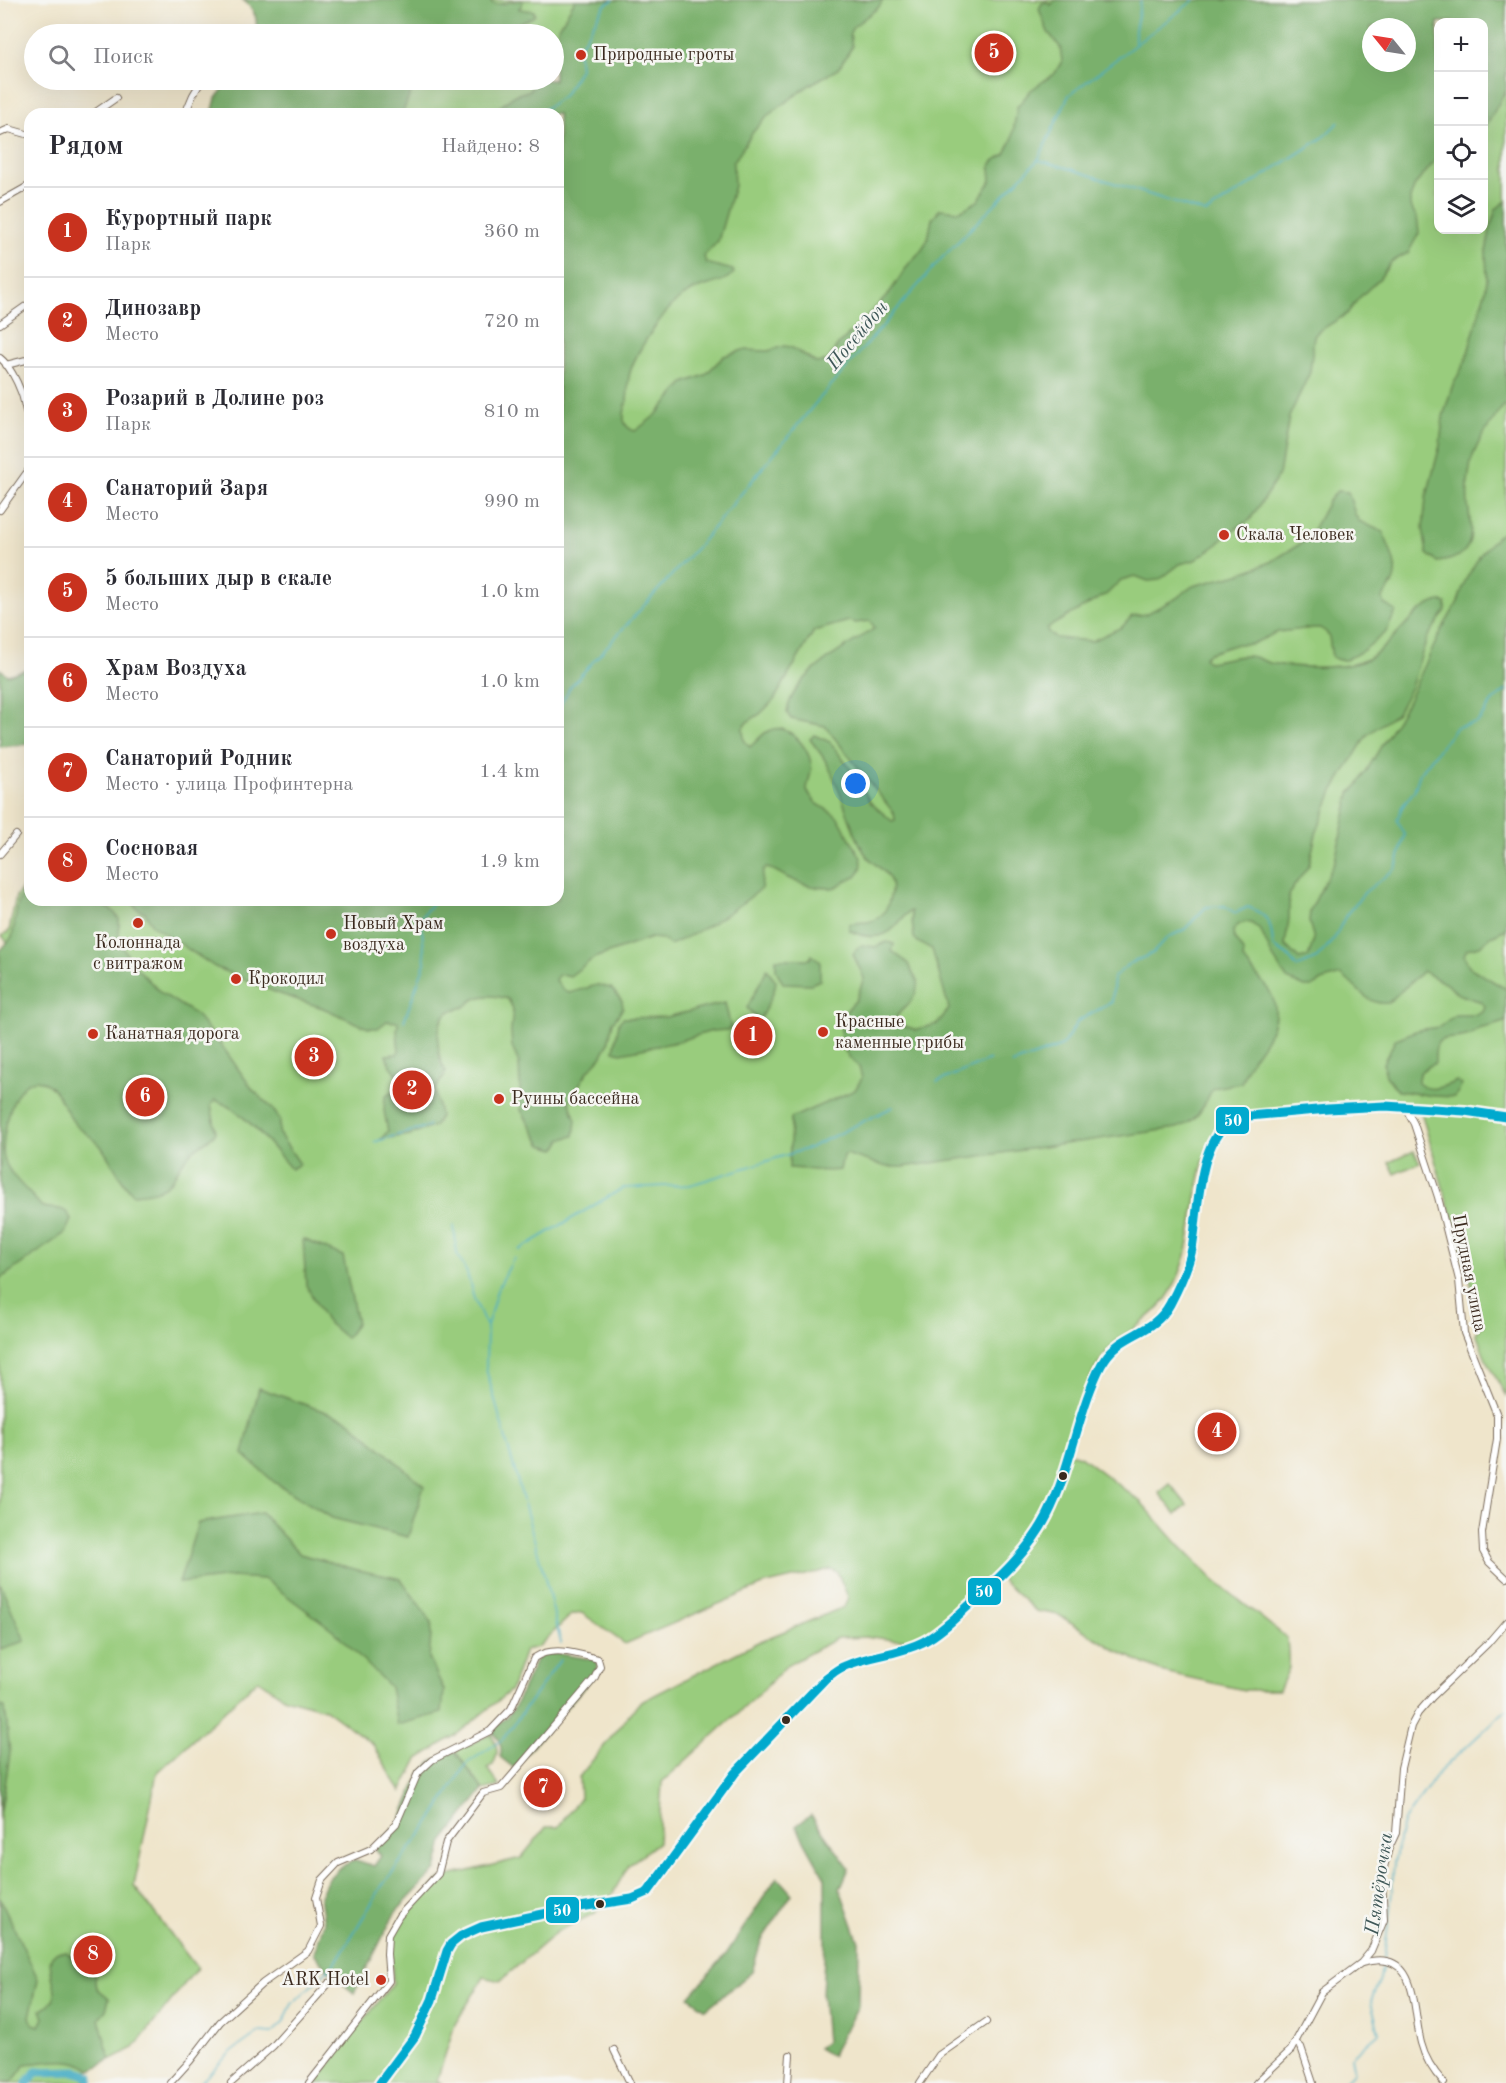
<!DOCTYPE html>
<html lang="ru">
<head>
<meta charset="utf-8">
<style>
	:root { --surface:#fff; --page:#f7f7f7; --text:#2b2b33; --muted:#7c7c81; --line:#e1e1e2; --accent:#c8321e }
	body { margin:0; font-family:"Old Standard TT",serif; background:var(--page); color:var(--text) }
	.controls { position:absolute; right:18px; top:18px; display:grid; overflow:hidden; border-radius:12px; box-shadow:0 6px 24px #0002 }
	.controls button { width:54px; height:54px; display:grid; place-items:center; padding:0; border:0; border-bottom:2px solid var(--line); background:var(--surface); color:var(--text); font:30px sans-serif }
	.compass { position:absolute; left:1362px; top:18px; width:54px; height:54px; border-radius:50%; background:var(--surface); box-shadow:0 6px 24px #0002; rotate:300deg }
	.you { position:absolute; left:856px; top:784px; width:21px; height:21px; margin:-15px; border:4px solid #fff; border-radius:50%; background:#1a73e8; box-shadow:0 0 0 9px #1a73e833 }
	.badge { display:grid; place-items:center; width:39px; height:39px; border-radius:50%; background:var(--accent); color:#fff; font-size:20px; font-weight:700 }
	.pin { position:absolute; translate:-50% -50%; border:3px solid #fff; box-shadow:0 2px 6px #0006 }
	.list { margin:0; padding:0; list-style:none }
	h2 { display:flex; justify-content:space-between; align-items:center; height:78px; margin:0; padding:0 24px; font-size:26px }
	h2 small { font-size:20px; font-weight:400; color:var(--muted) }
	.list li { display:grid; grid-template-columns:39px 1fr auto; gap:18px; align-items:center; box-sizing:border-box; height:90px; padding:0 24px; border-top:2px solid var(--line) }
	.list b { display:block; font-size:22px; white-space:nowrap }
	.list p { margin:0; font-size:20px; white-space:nowrap; color:var(--muted) }
	.list em { font-size:20px; font-style:normal; color:var(--muted) }
	.icon { flex:none; width:33px; height:33px; fill:none; stroke:currentColor; stroke-width:2; stroke-linecap:round; stroke-linejoin:round }
	.map { position:relative; flex:none; width:1506px; height:2083px; overflow:hidden }
	.search { position:absolute; background:var(--surface); box-shadow:0 6px 24px #0002; left:24px; top:24px; width:540px; height:66px; display:flex; align-items:center; gap:15px; box-sizing:border-box; padding:0 21px; border-radius:33px; color:var(--muted); font-size:22px }
	.panel { position:absolute; background:var(--surface); box-shadow:0 6px 24px #0002; left:24px; top:108px; width:540px; height:798px; border-radius:18px }
	.map>svg:first-child { display:block }
</style>
</head>
<body>
<div class="map">
<svg width="1506" height="2083" viewBox="0 0 1506 2083">
	<rect width="100%" height="100%" fill="#f6f6f2"/>
	<filter id="ink" filterUnits="userSpaceOnUse"><feTurbulence type="fractalNoise" baseFrequency=".0167" numOctaves="2"/><feDisplacementMap in="SourceGraphic" scale="12" xChannelSelector="R" yChannelSelector="G"/><feConvolveMatrix kernelMatrix="1 2 1 2 8 2 1 2 1" color-interpolation-filters="sRGB"/></filter>
	<filter id="wash" filterUnits="userSpaceOnUse"><feTurbulence type="fractalNoise" baseFrequency=".008" numOctaves="4" result="noise"/><feDisplacementMap in="SourceGraphic" scale="24" xChannelSelector="R" yChannelSelector="G"/><feGaussianBlur stdDeviation="1.35" result="paint"/><feColorMatrix in="noise" values="0 0 0 0 0 0 0 0 0 0 0 0 0 0 0 0 0 1.4 0 .05"/><feComposite in="paint" operator="in"/></filter>
	<g filter="url(#wash)">
		<rect width="100%" height="100%" fill="#efe5cb"/>
		<!-- green -->
		<g fill="#99cc7d" stroke="#6a7b4e" stroke-width="1.5" fill-rule="evenodd">
			<path d="M431,0H1506V1396L1486,1360L1476,1333L1483,1325L1419,1105L1370,1103L1235,1115C1192,1136 1198,1222 1184,1262C1173,1294 1163,1307 1136,1327C1128,1333 1118,1339 1111,1347C1085,1374 1078,1417 1066,1452L1080,1456L1141,1502L1179,1545L1214,1580L1287,1638L1289,1668L1279,1690H1244L1160,1671L1117,1651L1059,1615L1036,1611L997,1576L958,1607L945,1623L921,1639L894,1640L871,1637L837,1638L786,1666L759,1694L662,1782L658,1842L629,1865L610,1898L595,1913L558,1931L500,1981L484,1977L455,2024L437,2080L441,2083H315L393,1983L391,1953L392,1936L402,1918L441,1878L521,1858L546,1827H558L580,1798L579,1777L639,1703L758,1642L844,1607L848,1597L837,1572L831,1569L763,1585L625,1644L582,1613L571,1615L538,1647L525,1650L511,1690L456,1735L418,1759L401,1792L373,1744L325,1709L285,1698L258,1680L157,1773L134,1886L197,1968L134,2048L86,2072L85,2083H0V969L15,951L2,936L9,931L16,896L30,879V900H558V114H389L392,80H554V34H409ZM1438,22H1484V230H1438ZM1371,27H1407V63H1371Z"/>
			<polygon points="1414,1151 1420,1163 1395,1174 1389,1162"/>
			<polygon points="1170,1484 1187,1505 1176,1514 1159,1493"/>
			<path d="M491,1734C498,1746 499,1753 493,1765L487,1768L499,1786L483,1790L455,1751Z"/>
		</g>
		<!-- forest -->
		<g fill="#7ab06c" stroke="#5a6d45" stroke-width="1.5" fill-rule="evenodd">
			<path d="M243,0H491L492,3C500,7 511,0 521,0L523,2L519,9L534,11L535,14L533,17L490,34H255C259,20 255,9 243,0Z"/>
			<path d="M575,0H883L879,7L853,27L850,33L852,47L838,69L811,84L767,116L753,132L733,163L734,186L718,241L704,256L706,263L733,270L734,273C721,286 698,284 683,296C665,309 633,354 629,377C628,384 628,392 627,400C624,413 619,426 635,431L656,415L684,383L705,375L724,356L743,350L768,351L784,346L791,347L816,363L827,361L838,345L888,295L910,262L921,251L928,239L932,219L940,209L960,211L978,201L991,181L990,167L994,161L1005,154L1012,140L1017,107L1031,90L1055,73L1062,61L1060,47L1048,32L1039,9L1042,3L1046,2L1051,5L1055,0H1506V90L1484,130V22H1438V161H1435L1415,185L1410,199V206L1417,217L1419,233L1408,253L1391,262L1380,278L1358,299L1347,314L1319,331L1314,336L1310,372L1289,417L1279,475L1250,520L1225,535L1219,543L1195,560L1180,564L1159,580L1148,581L1135,576L1121,580L1107,594L1047,628L1048,632L1056,638L1092,641L1122,627L1132,616L1146,614L1175,599L1193,586L1239,574L1271,562L1308,539L1328,502L1337,491L1348,492L1355,514L1359,521L1383,532C1393,558 1405,573 1383,597L1384,604L1396,611L1386,632L1364,650L1346,660H1338L1332,657L1329,637L1326,632L1320,628H1313L1278,632L1252,644H1237L1210,653L1204,657L1208,662C1221,661 1234,655 1248,656C1256,656 1262,661 1270,663C1293,668 1344,670 1365,660C1394,646 1409,609 1440,601L1446,603V610L1427,638L1411,687L1397,713L1367,735L1333,791L1316,834L1309,865L1292,889L1289,896V919L1285,945L1299,959L1308,957L1314,939L1309,922L1310,911L1335,861L1350,793L1358,785L1407,703L1442,629L1458,602L1465,581L1480,555L1497,536L1506,531V929L1491,936L1480,946L1467,949L1464,955L1469,967L1506,989V1021C1497,1026 1488,1026 1479,1029C1475,1031 1471,1035 1466,1036C1443,1042 1434,1031 1435,1063C1425,1069 1417,1070 1418,1083C1430,1094 1444,1086 1457,1081L1462,1085L1455,1097L1434,1096L1398,1091L1386,1076L1383,1063L1396,1039L1418,1030L1439,1027L1455,1015H1476L1483,1012L1485,1006L1479,1001L1458,994L1448,985L1423,971L1388,1003C1367,1006 1357,986 1341,975L1324,980L1312,987H1305L1287,979L1272,956L1261,931L1251,923L1245,922L1238,925L1233,931L1234,938L1244,953L1243,959C1251,970 1263,981 1270,992C1286,1021 1262,1044 1248,1065C1245,1071 1244,1077 1241,1083L1213,1088C1202,1108 1200,1120 1177,1128L903,1167H887L846,1154L843,1156L840,1170C822,1173 807,1168 789,1168L791,1118L855,1090L862,1078L859,1067L849,1057L845,1051L841,1038V1024L846,1011L856,1000L864,978L853,954L857,948L862,945L875,947L887,942L894,944L892,951L909,964L912,972L918,981C916,1005 904,1003 895,1019L899,1024L916,1030L937,1024L949,1009L932,949L919,943L914,938L911,911C903,916 900,922 894,928C882,940 863,938 849,930V924C855,922 861,923 867,922C883,920 889,906 891,892C895,872 873,867 864,852C848,824 842,790 826,762C822,754 815,747 810,739L814,735L830,742L858,779L870,802L892,821L895,820L894,813L825,726L791,719L787,713C791,675 847,647 875,628L870,621L856,623L849,621L814,631L774,700L760,714L747,722L743,728L744,740L750,747C756,742 761,735 768,731C787,721 808,746 811,763C813,773 807,781 807,791L816,803L834,814L839,819L861,858C863,866 861,870 856,877C846,879 840,888 830,888C816,888 800,884 788,878C780,874 775,869 766,868L763,871L761,889C733,911 703,931 670,945L662,939L651,938L594,958L570,976C563,974 558,973 555,980L563,990L569,993L597,985L611,988L622,1001L623,1008L613,1022L608,1044L601,1057L588,1071L569,1101L576,1120L574,1136L562,1139L556,1149L542,1145L521,1110L519,1063L512,1047L511,1031L513,1009L508,999C498,996 485,994 475,999C471,1001 468,1005 464,1007C458,1009 451,1009 446,1014C434,1026 437,1059 446,1072L435,1090L440,1116L435,1126L410,1135L381,1139L388,1131L384,1111L385,1097L403,1084C399,1072 389,1068 386,1055L397,1054L399,1051L397,1032L398,1022L387,1021L378,1028H368L323,1008L277,993L215,967L152,925L145,912C139,911 134,907 132,900H558V114H483L498,108L515,95L528,91L540,80H554V53L558,29ZM1371,27H1407V63H1371Z"/>
			<polygon points="230,80 419,80 411,92 402,114 212,114 216,98"/>
			<path d="M1506,201V402C1493,421 1477,440 1471,462C1468,476 1467,491 1468,504C1472,535 1477,557 1438,562L1427,554L1423,528L1426,499L1440,445L1443,417L1452,387L1466,360L1485,292L1487,279L1486,252L1491,225L1496,209Z"/>
			<polygon points="30,668 30,744 0,747 0,669 8,675"/>
			<path d="M30,849V900H103L104,906L113,911L119,919V940L132,963L161,993L195,1014L222,1046L253,1090L272,1108L280,1120L279,1134L300,1164L291,1169C271,1146 244,1110 215,1100L211,1105L216,1132C210,1140 201,1144 194,1150C166,1175 182,1191 133,1194C120,1181 112,1161 100,1145C93,1137 82,1132 75,1124C64,1111 59,1087 41,1081C12,1073 0,1140 4,1159C10,1177 30,1192 41,1206C53,1211 66,1204 71,1220L65,1233L0,1279V951L12,937L18,904L26,878L25,870Z"/>
			<polygon points="812,955 820,961 820,980 811,984 783,983 776,970 776,959 810,959"/>
			<path d="M767,969L776,981C774,1000 761,1011 757,1028L753,1026L756,1017L747,1008Z"/>
			<polygon points="725,1003 731,1028 727,1030 712,1031 672,1043 621,1053 614,1051 619,1022 623,1018 666,1017"/>
			<polygon points="303,1239 343,1256 357,1323 346,1338 326,1321 306,1285"/>
			<polygon points="259,1388 348,1420 424,1486 408,1537 332,1518 274,1482 243,1454"/>
			<polygon points="261,1513 300,1554 358,1570 401,1579 432,1623 429,1658 444,1690 442,1713 397,1725 390,1687 333,1630 264,1579 231,1577 179,1583 198,1523"/>
			<polygon points="0,1583 25,1641 0,1649"/>
			<path d="M553,1653L597,1660L598,1666L592,1678L514,1768L500,1757C503,1746 499,1740 492,1731L513,1710L536,1660L543,1654Z"/>
			<polygon points="0,1706 5,1707 10,1753 0,1817"/>
			<polygon points="455,1751 483,1790 443,1842 436,1870 395,1913 354,1993 332,1975 314,1953 324,1923 320,1896 328,1879 340,1867 356,1860 374,1866 381,1856 375,1848 398,1825 420,1774 433,1761"/>
			<polygon points="811,1815 849,1868 840,1889 859,1942 858,2006 831,2056 818,2048 826,2042 822,1994 825,1942 825,1878 796,1826"/>
			<polygon points="777,1877 792,1894 761,1941 752,1972 706,2009 689,1997 727,1953"/>
			<path d="M0,1898L38,1979L30,2017L33,2024L40,2026L44,2018L41,2010C48,2006 55,2001 55,1993C56,1981 38,1948 66,1952L91,1971L95,1976V1983L98,1989L109,1998L106,2010L99,2018C102,2028 107,2052 111,2059L91,2070C74,2055 47,2062 26,2064L12,2082H0Z"/>
		</g>
		<g fill="none" stroke-linecap="round" stroke-linejoin="round">
			<!-- stream -->
			<g stroke="#46adc5" stroke-width="1.5">
				<polyline points="1135,43 1135,30 1141,0"/>
				<polyline points="538,114 563,96 580,69 578,49 605,5 613,0"/>
				<polyline points="1038,160 1071,169 1206,213 1322,138 1339,122"/>
				<polyline points="558,710 570,687 700,544 814,405 940,260 1038,160 1069,95 1194,0"/>
				<polyline points="404,1021 425,963 421,917 435,900"/>
				<path d="M1012,1064L1062,1046L1078,1021L1112,1002L1114,977L1129,964L1153,953L1167,938L1185,929L1206,907L1225,906L1235,913L1248,907C1269,915 1272,924 1273,946L1287,955L1297,967L1317,958L1334,939L1346,915L1365,892L1396,868L1405,835L1397,820L1402,807L1414,791L1420,773L1456,727L1477,723L1493,701L1506,690"/>
				<polyline points="937,1082 990,1060"/>
				<polyline points="374,1142 429,1126"/>
				<polyline points="454,1226 457,1254 467,1273 474,1299 486,1325"/>
				<polyline points="519,1250 623,1188 690,1185 809,1148 893,1107"/>
				<polyline points="514,1258 497,1290 487,1326 486,1369 544,1574 561,1643"/>
				<polyline points="1384,1958 1391,1901 1394,1863 1403,1822 1437,1774 1506,1710"/>
				<polyline points="200,2083 231,2052 259,2032 272,2033 283,2023 292,2004 336,1962 382,1886 431,1821 466,1764 503,1739 560,1660"/>
				<polyline points="1343,2083 1354,2072 1351,2057 1379,2033 1371,2001 1380,1979 1383,1962"/>
			</g>
			<!-- river -->
			<polyline stroke="#46adc5" stroke-width="9" points="27,2083 36,2072 76,2071 90,2077 89,2083"/>
		</g>
	</g>
	<g filter="url(#ink)">
		<g fill="none" stroke-linecap="round" stroke-linejoin="round">
			<!-- street casing -->
			<g stroke="#7a6b5b" stroke-width="8">
				<g id="street">
					<polyline points="228,34 231,30"/>
					<polyline points="93,114 116,98"/>
					<polyline points="185,114 193,95 202,80"/>
					<polyline points="0,133 9,129 30,135"/>
					<polyline points="0,202 30,185"/>
					<polyline points="0,324 30,303"/>
					<path d="M0,358C9,365 17,381 21,392C25,401 24,411 30,420"/>
					<polyline points="6,365 30,359"/>
					<polyline points="0,510 30,468"/>
					<polyline points="0,854 16,835"/>
					<polyline points="1405,1107 1414,1124 1438,1197 1459,1280 1464,1333 1497,1415 1497,1439 1482,1533 1483,1551 1489,1562 1506,1578"/>
					<path d="M1362,1963C1419,1946 1412,2008 1421,2043C1425,2059 1433,2071 1444,2083"/>
					<polyline points="1296,2043 1301,2047 1313,2083"/>
					<polyline points="614,2050 630,2083"/>
					<path d="M170,2083L190,2061L220,2022L263,1983L308,1951L321,1926L316,1898L322,1880L338,1863L371,1849L396,1824L418,1773L432,1760L490,1731L511,1709L534,1658C553,1645 578,1654 598,1659L600,1666L594,1679L501,1788L483,1793L446,1842L438,1874L399,1916L388,1935L387,1954L389,1981L309,2083"/>
					<polyline points="231,2083 273,2046 329,1983"/>
					<path d="M380,2083L415,2036L432,2000L447,1951L451,1944L461,1936L481,1927L567,1909L632,1899L648,1892L735,1773L826,1678C832,1674 838,1668 845,1666C870,1655 898,1655 923,1642C939,1634 953,1620 966,1608C996,1581 1028,1553 1047,1516C1066,1479 1074,1435 1088,1396C1093,1383 1097,1370 1105,1359C1123,1332 1153,1335 1170,1304C1179,1287 1188,1268 1192,1249C1199,1213 1196,1134 1238,1117L1328,1109L1385,1106L1465,1111L1506,1117"/>
					<polyline points="788,2083 790,2055"/>
					<polyline points="920,2083 939,2055 986,2022"/>
					<polyline points="1256,2083 1291,2050 1322,1992 1361,1963 1371,1951 1384,1920 1382,1875 1389,1848 1396,1833 1401,1768 1411,1726 1418,1713 1432,1697 1488,1643 1506,1622"/>
				</g>
			</g>
			<!-- street -->
			<use href="#street" stroke="#fff" stroke-width="6"/>
			<!-- bus-1 casing -->
			<g stroke="#f6f6f2" stroke-width="14">
				<path id="bus-1" d="M380,2083L415,2036L432,2000L447,1951L451,1944L461,1936L481,1927L567,1909L632,1899L648,1892L735,1773L826,1678C832,1674 838,1668 845,1666C870,1655 898,1655 923,1642C939,1634 953,1620 966,1608C996,1581 1028,1553 1047,1516C1066,1479 1074,1435 1088,1396C1093,1383 1097,1370 1105,1359C1123,1332 1153,1335 1170,1304C1179,1287 1188,1268 1192,1249C1199,1213 1196,1134 1238,1117L1328,1109L1385,1106L1465,1111L1506,1117"/>
			</g>
			<!-- bus-1 -->
			<use href="#bus-1" stroke="#00a9ce" stroke-width="9"/>
		</g>
	</g>
	<!-- markers -->
	<g fill="#c8321e" stroke="#f6f6f2" stroke-width="2">
		<circle cx="581" cy="55" r="6"/>
		<circle cx="1224" cy="535" r="6"/>
		<circle cx="138" cy="923" r="6"/>
		<circle cx="331" cy="934" r="6"/>
		<circle cx="236" cy="979" r="6"/>
		<circle cx="823" cy="1032" r="6"/>
		<circle cx="93" cy="1034" r="6"/>
		<circle cx="499" cy="1099" r="6"/>
		<circle cx="381" cy="1980" r="6"/>
	</g>
	<g fill="#3b2a1e" stroke="#f6f6f2" stroke-width="2">
		<circle cx="1063" cy="1476" r="5"/>
		<circle cx="786" cy="1720" r="5"/>
		<circle cx="600" cy="1904" r="5"/>
	</g>
	<g text-anchor="middle" dominant-baseline="central" stroke-width="5" stroke-linejoin="round" paint-order="stroke">
		<!-- poi labels -->
		<g font-size="18" fill="#3b2a1e" stroke="#f6f6f2" text-anchor="start">
			<text x="593" y="55">Природные гроты</text>
			<text x="1236" y="535">Скала Человек</text>
			<text x="343" y="924">Новый Храм<tspan x="343" dy="21">воздуха</tspan></text>
			<text x="138" y="943" text-anchor="middle">Колоннада<tspan x="138" dy="21">с витражом</tspan></text>
			<text x="248" y="979">Крокодил</text>
			<text x="835" y="1022">Красные<tspan x="835" dy="21">каменные грибы</tspan></text>
			<text x="105" y="1034">Канатная дорога</text>
			<text x="511" y="1099">Руины бассейна</text>
			<text x="369" y="1980" text-anchor="end">ARK Hotel</text>
		</g>
		<!-- street labels -->
		<g font-size="18" fill="#3b2a1e" stroke="#f6f6f2">
			<text transform="translate(1469 1273) rotate(79)">Прудная улица</text>
		</g>
		<!-- water labels -->
		<g font-size="20" font-style="italic" fill="#3f5858" stroke="#f6f6f2">
			<text transform="translate(858 336) rotate(-50)">Посейдон</text>
			<text transform="translate(1380 1884) rotate(-82)">Пятёрочка</text>
		</g>
	</g>
	<g stroke="#f6f6f2" stroke-width="2">
		<rect x="1215" y="1106" width="35" height="29" rx="6" fill="#00a9ce"/>
		<rect x="967" y="1577" width="35" height="29" rx="6" fill="#00a9ce"/>
		<rect x="545" y="1896" width="35" height="28" rx="6" fill="#00a9ce"/>
	</g>
	<g font-size="16" text-anchor="middle" font-weight="bold" fill="#fff">
		<text x="1233" y="1126">50</text>
		<text x="984" y="1597">50</text>
		<text x="562" y="1916">50</text>
	</g>
</svg>
<div class="controls">
<button>+</button>
<button>−</button>
<button><svg class="icon" aria-label="locate" viewBox="0 0 24 24"><circle cx="12" cy="12" r="6"/><path d="M12 2v4M12 18v4M2 12h4M18 12h4"/></svg></button>
<button><svg class="icon" aria-label="layers" viewBox="0 0 24 24"><path d="M12 4l9 5-9 5-9-5zM3 14l9 5 9-5"/></svg></button>
</div>
<svg class="compass" viewBox="-18 -18 36 36"><path d="M0-13l5 13h-10z" fill="#e53935"/><path d="M0 13l5-13h-10z" fill="#7c7c81"/></svg>
<div class="you"></div>
<div class="pin badge" style="left:753px;top:1036px">1</div>
<div class="pin badge" style="left:412px;top:1090px">2</div>
<div class="pin badge" style="left:314px;top:1057px">3</div>
<div class="pin badge" style="left:1217px;top:1432px">4</div>
<div class="pin badge" style="left:994px;top:53px">5</div>
<div class="pin badge" style="left:145px;top:1097px">6</div>
<div class="pin badge" style="left:543px;top:1788px">7</div>
<div class="pin badge" style="left:93px;top:1955px">8</div>
<div class="search"><svg class="icon" aria-label="search" viewBox="0 0 24 24"><circle cx="10" cy="10" r="6"/><path d="M15 15l6 6"/></svg>Поиск</div>
<section class="panel">
<h2>Рядом<small>Найдено: 8</small></h2>
<ul class="list">
<li><span class="badge">1</span><div><b>Курортный парк</b><p>Парк</p></div><em>360 m</em></li>
<li><span class="badge">2</span><div><b>Динозавр</b><p>Место</p></div><em>720 m</em></li>
<li><span class="badge">3</span><div><b>Розарий в Долине роз</b><p>Парк</p></div><em>810 m</em></li>
<li><span class="badge">4</span><div><b>Санаторий Заря</b><p>Место</p></div><em>990 m</em></li>
<li><span class="badge">5</span><div><b>5 больших дыр в скале</b><p>Место</p></div><em>1.0 km</em></li>
<li><span class="badge">6</span><div><b>Храм Воздуха</b><p>Место</p></div><em>1.0 km</em></li>
<li><span class="badge">7</span><div><b>Санаторий Родник</b><p>Место · улица Профинтерна</p></div><em>1.4 km</em></li>
<li><span class="badge">8</span><div><b>Сосновая</b><p>Место</p></div><em>1.9 km</em></li>
</ul>
</section>
</div>
</body>
</html>
